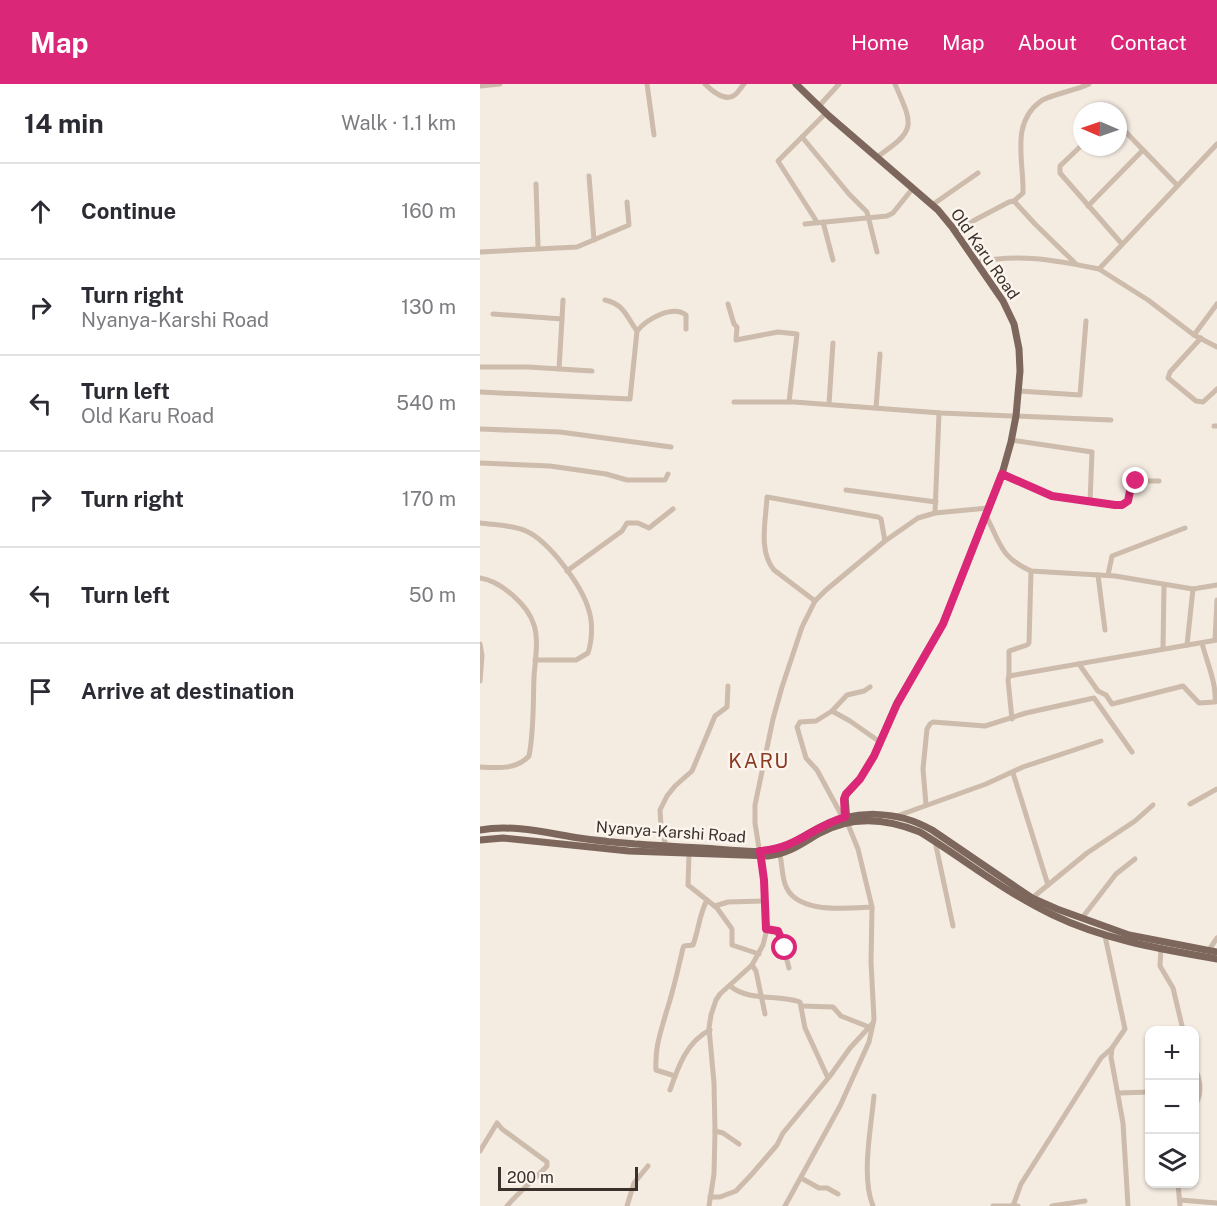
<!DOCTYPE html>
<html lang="en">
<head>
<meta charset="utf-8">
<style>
	:root { --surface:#fff; --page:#f2f2f3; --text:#2b2b33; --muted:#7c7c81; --line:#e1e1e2; --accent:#db2777 }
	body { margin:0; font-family:"Public Sans",sans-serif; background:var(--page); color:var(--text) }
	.controls { position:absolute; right:18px; bottom:18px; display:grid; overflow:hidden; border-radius:12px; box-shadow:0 2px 4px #0004 }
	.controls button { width:54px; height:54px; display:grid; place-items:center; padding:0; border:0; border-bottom:2px solid var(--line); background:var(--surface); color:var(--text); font:30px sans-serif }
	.compass { position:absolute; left:593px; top:18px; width:54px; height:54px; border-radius:50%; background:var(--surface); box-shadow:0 2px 4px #0004; rotate:272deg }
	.scale { position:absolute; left:18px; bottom:15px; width:140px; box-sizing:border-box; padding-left:6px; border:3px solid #3b302b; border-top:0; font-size:16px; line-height:21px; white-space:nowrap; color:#3b302b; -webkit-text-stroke:4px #fbf5ee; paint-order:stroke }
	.stop { position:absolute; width:18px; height:18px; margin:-14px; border:4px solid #db2777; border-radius:50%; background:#fff }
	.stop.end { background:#db2777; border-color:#fff; box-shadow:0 2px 6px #0008 }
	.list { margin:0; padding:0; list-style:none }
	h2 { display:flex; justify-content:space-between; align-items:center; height:78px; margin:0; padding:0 24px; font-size:26px }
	h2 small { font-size:20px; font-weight:400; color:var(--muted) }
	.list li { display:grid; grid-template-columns:39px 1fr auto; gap:18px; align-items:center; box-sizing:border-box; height:96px; padding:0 24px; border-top:2px solid var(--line) }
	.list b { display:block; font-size:22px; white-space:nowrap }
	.list p { margin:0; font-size:20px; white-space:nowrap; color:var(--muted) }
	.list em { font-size:20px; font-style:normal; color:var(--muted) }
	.icon { flex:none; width:33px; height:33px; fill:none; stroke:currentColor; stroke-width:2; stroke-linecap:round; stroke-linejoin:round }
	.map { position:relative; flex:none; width:737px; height:1122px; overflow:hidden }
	header { display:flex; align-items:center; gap:36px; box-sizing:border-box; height:84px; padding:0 30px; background:var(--accent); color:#fff }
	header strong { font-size:28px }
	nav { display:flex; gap:33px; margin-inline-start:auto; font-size:21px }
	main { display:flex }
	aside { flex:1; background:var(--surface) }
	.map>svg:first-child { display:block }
</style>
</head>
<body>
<header>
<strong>Map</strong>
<nav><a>Home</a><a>Map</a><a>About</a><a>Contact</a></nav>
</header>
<main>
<aside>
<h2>14 min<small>Walk · 1.1 km</small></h2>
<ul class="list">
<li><svg class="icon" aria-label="ahead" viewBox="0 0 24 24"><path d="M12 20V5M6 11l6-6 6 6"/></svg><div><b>Continue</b></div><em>160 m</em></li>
<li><svg class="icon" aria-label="right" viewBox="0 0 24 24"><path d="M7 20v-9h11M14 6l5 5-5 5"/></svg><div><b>Turn right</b><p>Nyanya-Karshi Road</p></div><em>130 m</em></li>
<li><svg class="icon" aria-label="left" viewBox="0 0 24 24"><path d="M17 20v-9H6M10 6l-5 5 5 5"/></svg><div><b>Turn left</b><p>Old Karu Road</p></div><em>540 m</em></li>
<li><svg class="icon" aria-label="right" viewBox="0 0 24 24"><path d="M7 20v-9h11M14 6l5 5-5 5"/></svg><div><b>Turn right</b></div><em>170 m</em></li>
<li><svg class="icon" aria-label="left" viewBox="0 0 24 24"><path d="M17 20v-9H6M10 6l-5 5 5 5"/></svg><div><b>Turn left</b></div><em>50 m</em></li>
<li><svg class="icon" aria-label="arrive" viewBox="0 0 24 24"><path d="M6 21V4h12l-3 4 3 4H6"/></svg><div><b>Arrive at destination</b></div></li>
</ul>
</aside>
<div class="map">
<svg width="737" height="1122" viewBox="0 0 737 1122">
	<rect width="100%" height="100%" fill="#f4ebe1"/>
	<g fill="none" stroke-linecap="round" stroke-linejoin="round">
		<!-- minor -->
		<g stroke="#cdbbac" stroke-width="5">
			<polyline points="167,0 174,51"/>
			<path d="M225,0C231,6 244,17 253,12C257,11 261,3 264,0"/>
			<polyline points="0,2 20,0"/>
			<polyline points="339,22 359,0"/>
			<polyline points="638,40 697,101"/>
			<polyline points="322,53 369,110 387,128 397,168"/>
			<polyline points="602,61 580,82 580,89 642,160"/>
			<path d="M397,73C436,46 434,43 415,0"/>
			<polyline points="109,92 114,156"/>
			<polyline points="56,100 58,163"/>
			<path d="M534,117L543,109C544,77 530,39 561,17C569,11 597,6 609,0"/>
			<polyline points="452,121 498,89"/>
			<polyline points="608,122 663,66"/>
			<polyline points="337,138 298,77 346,29"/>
			<polyline points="343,138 353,176"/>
			<polyline points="325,140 407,132 413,129 433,104"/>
			<polyline points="474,147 529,118 534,117 555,140 595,179"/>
			<polyline points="0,168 97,163 149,141 147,118"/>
			<path d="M496,179C536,168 579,177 619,185L737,60"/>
			<polyline points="619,185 668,216 714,251 737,263"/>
			<path d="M125,216C144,220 146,232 157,247"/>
			<polyline points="248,220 254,240 257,243 256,256 298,248 317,250 309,318"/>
			<polyline points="13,230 82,235 79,285"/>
			<polyline points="82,235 83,216"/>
			<polyline points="714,251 737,220"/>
			<polyline points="721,254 690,288 688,294 716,317 723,318 737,305"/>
			<polyline points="0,283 48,283 112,287"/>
			<polyline points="539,307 600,311 606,237"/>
			<path d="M0,308L150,315L157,247C166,236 192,220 206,231V245"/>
			<polyline points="254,318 314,318 461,329 631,336"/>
			<polyline points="349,320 353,259"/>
			<polyline points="396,324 400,270"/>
			<polyline points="734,342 737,342"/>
			<polyline points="0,345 80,348 191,363"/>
			<polyline points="531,356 612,368 610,418"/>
			<polyline points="0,379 70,382 126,390 147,396 185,396 188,390"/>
			<polyline points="522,390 571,412 635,421 642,421 648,417 651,402 656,397 679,397"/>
			<polyline points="366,406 456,418"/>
			<polyline points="455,429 459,329"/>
			<path d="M505,430C520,457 519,473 551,487L635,492L713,505L737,501"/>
			<path d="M0,439C14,441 33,441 46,447C69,457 103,503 109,527C113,539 112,557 108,569L96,576H55"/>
			<polyline points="87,487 142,447 147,439 158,439 169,444 193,425"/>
			<polyline points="618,491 625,546"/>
			<polyline points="628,491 632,472 705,444"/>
			<path d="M0,494C21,497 48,521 54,541C59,556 55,577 54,593C53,619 54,647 49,672C36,686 18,684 0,683"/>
			<path d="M335,517L294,486C278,467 286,436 287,413L398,433L401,435L405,457"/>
			<polyline points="735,556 737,516"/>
			<polyline points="0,560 2,572 0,597"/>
			<polyline points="707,561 713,505"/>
			<polyline points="683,565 684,501"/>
			<path d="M599,580L618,607L626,611L632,620L703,602L719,619L735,618C737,600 726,576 722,559"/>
			<polyline points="529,593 529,567 547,561 549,559 551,487"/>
			<polyline points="352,627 370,637 400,658"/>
			<polyline points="532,635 528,596 529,592 737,556"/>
			<polyline points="533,689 568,801"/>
			<polyline points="710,720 737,705"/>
			<polyline points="446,721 443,685 447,645 450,640 453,638 505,642 546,629 614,614 652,668"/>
			<polyline points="417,732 506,700 543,683 621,657"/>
			<polyline points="363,734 337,686 326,674 317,643 320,638 336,637 352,627 367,611 384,607 390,603"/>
			<polyline points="455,757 473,842"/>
			<polyline points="186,762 181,743 180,726 187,712 195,702 212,687 235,632 247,623 248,602"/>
			<polyline points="209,770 208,801 237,824 252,845 252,861 279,870"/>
			<path d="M300,771C302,780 302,791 305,800C315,831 368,824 392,823"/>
			<polyline points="552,814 607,769 655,737 673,721"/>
			<polyline points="235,822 248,818 285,817"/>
			<polyline points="602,834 636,790 655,775"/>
			<polyline points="286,845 297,847 300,850 309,884"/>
			<polyline points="625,852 645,945 632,964 631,973 643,1039 648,1122"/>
			<polyline points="681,863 680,882 693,904 703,946"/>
			<polyline points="729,866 737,854"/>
			<polyline points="272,881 276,887 285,930"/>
			<path d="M250,902C270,918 297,910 320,918L325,944L348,994"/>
			<polyline points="322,922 353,923 361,932 389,943"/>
			<path d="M714,982C721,996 723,1010 714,1023"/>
			<path d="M195,992L176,986C175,962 180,951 186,929C193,908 198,886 203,864L204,862L213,861C219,845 219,831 227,816"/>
			<path d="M190,1006C198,983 207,957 230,946"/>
			<polyline points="638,1009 670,1008"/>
			<polyline points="235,1047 243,1049 259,1060"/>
			<path d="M0,1067L17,1039L22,1045L67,1078V1082C55,1095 39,1108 27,1122"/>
			<polyline points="321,1094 339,1104 347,1104 358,1110"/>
			<polyline points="698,1100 700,1122"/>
			<polyline points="230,1113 240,1113 256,1107 272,1090 297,1061 303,1049 350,992 370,964 393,939"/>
			<polyline points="700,1116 737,1119"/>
			<polyline points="147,1122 154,1099 168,1082"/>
			<polyline points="229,1122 234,1090 235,1047 234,999 229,944 231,931 236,916 240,910 272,881 283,861 286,849 284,796 275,739 275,721 293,635 302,603 322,543 335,517 346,506 405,457 438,434 455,429 508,424"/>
			<polyline points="305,1122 360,1022 389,958 394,935 391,878 392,823 378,765 367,738"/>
			<path d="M393,1122C381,1093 391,1044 394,1012"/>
			<polyline points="513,1122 538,1122"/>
			<polyline points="533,1122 541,1100 621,974 632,964"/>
			<polyline points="572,1122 605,1117"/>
		</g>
		<!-- major -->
		<g stroke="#7d675c" stroke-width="7">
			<polyline points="316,0 349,32 458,126 472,143 523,217 534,240 539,265 540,287 536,332 531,358 522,390 463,540 417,619 394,672 380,695 365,712 367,738"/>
			<path d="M0,746C33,740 67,749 99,754C140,760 181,762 222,764C242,765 264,769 285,767C307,765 320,754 338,744C374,725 417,726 452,746L552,814L577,825L649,851L737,868"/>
			<path d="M0,756L23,754L149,767L288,772C308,770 321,760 338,750C371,731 406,734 440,748C484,775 526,809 573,831C625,856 681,865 737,875"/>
		</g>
	</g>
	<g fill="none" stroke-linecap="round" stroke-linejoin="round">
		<!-- route -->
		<path stroke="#db2777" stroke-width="8" d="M305,864L298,847L286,845L284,796L280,767C316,765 332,743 365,733L364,715L366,710L380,695L394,672L417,620L463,540L522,390L572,412L635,421H642L648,417L651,402L656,397"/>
	</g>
	<g text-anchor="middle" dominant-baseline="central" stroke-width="5" stroke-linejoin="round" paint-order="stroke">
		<!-- street labels -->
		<g font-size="16" fill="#3b302b" stroke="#fbf5ee">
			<text transform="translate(505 170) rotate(55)">Old Karu Road</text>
			<text transform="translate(191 748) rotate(4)">Nyanya-Karshi Road</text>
		</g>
		<!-- quarter labels -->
		<g font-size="20" letter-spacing="1.5" fill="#8c3b22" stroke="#fbf5ee">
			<text x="279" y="677">KARU</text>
		</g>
	</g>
</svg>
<div class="controls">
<button>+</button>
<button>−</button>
<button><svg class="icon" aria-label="layers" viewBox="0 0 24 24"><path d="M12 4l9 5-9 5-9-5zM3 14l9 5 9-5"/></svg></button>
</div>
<svg class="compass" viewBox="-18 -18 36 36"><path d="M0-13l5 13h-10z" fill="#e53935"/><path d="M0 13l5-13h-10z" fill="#7c7c81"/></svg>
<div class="scale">200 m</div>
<div class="stop" style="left:305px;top:864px"></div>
<div class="stop end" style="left:656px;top:397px"></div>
</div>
</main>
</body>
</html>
